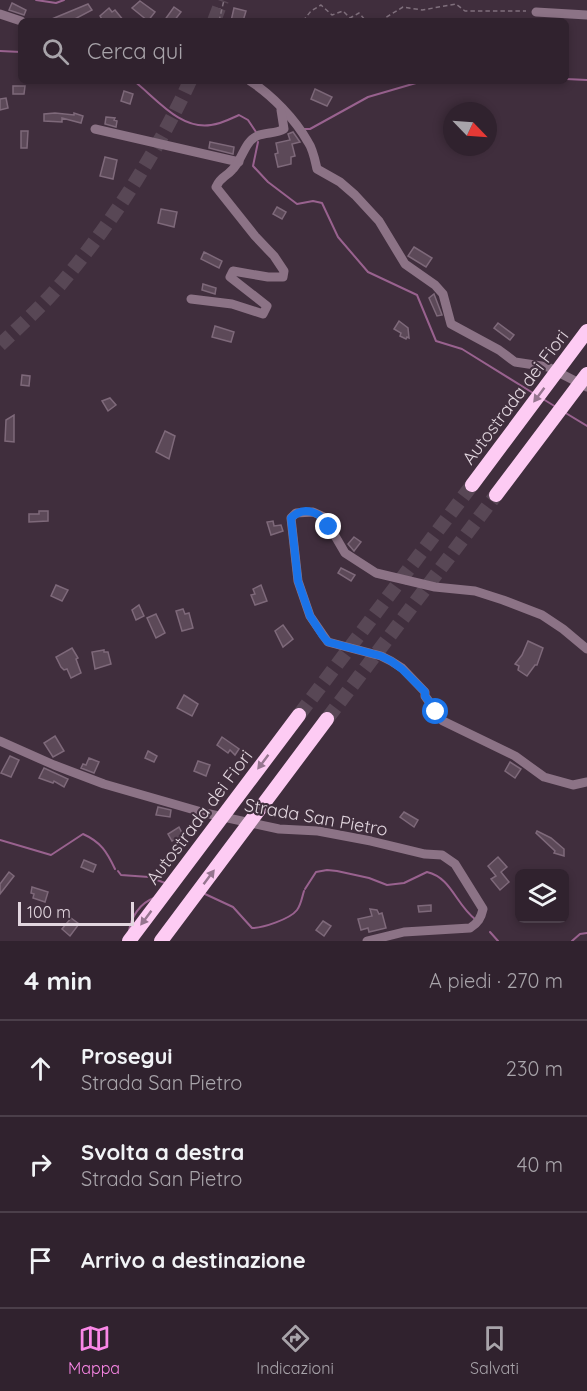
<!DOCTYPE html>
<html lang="it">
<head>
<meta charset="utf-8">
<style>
	:root { --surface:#30222e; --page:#382a36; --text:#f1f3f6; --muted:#a8a4aa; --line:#4b3f4a; --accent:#fa87e7 }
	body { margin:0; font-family:Quicksand,sans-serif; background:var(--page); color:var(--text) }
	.controls { position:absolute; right:18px; bottom:18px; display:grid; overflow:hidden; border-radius:9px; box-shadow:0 3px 9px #0003 }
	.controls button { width:54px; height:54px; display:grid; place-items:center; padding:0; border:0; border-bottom:2px solid var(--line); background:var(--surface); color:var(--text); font:30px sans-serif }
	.compass { position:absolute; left:443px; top:102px; width:54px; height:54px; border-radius:50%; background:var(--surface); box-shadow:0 3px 9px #0003; rotate:115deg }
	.scale { position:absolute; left:18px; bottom:15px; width:116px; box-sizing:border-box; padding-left:6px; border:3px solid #e2d6df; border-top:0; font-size:16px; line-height:21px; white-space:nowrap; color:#e2d6df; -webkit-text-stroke:4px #402e3d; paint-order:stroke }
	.stop { position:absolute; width:18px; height:18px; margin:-14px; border:4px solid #1a73e8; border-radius:50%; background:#fff }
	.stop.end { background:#1a73e8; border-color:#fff; box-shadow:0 2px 6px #0008 }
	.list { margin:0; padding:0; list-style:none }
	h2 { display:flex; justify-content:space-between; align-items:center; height:78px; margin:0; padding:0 24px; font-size:26px }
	h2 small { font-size:20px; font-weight:400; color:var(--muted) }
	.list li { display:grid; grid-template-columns:39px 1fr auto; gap:18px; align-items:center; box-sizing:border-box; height:96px; padding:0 24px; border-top:2px solid var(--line) }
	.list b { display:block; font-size:22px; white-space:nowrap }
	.list p { margin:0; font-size:20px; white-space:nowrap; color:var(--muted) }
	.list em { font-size:20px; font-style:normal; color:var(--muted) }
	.icon { flex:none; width:33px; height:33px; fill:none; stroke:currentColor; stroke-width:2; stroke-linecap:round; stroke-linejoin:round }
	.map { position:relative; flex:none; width:587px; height:941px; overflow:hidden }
	.search { position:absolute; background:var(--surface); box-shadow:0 3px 9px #0003; left:18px; right:18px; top:18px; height:66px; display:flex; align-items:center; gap:15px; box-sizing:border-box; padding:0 21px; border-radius:9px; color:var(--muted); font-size:22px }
	.sheet { height:366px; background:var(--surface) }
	nav { display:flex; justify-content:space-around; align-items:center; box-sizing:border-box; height:84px; border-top:2px solid var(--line); background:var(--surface); font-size:16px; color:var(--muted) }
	nav a { display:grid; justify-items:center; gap:3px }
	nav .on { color:var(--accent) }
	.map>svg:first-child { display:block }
</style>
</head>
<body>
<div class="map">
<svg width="587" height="941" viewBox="0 0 587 941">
	<rect width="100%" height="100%" fill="#402e3d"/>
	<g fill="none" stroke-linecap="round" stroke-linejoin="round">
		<!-- stream -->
		<g stroke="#99628f" stroke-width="2">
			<polyline points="36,0 56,3 64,0"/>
			<polyline points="0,51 21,52"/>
			<polyline points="566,79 587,80"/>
			<path d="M134,81C156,98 180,130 211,125C221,124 230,119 239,115L248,120L256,132"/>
			<polyline points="304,129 310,129 368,97 416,83 436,81"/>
			<polyline points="258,142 253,166 268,182 297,204 313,201 322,203 338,237 368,272 417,295 436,341 462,349 533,393"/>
			<polyline points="543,399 556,407"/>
			<polyline points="564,412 587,426"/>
			<path d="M0,840L51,855L83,834C101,842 107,852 115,869"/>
			<polyline points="118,871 121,875 149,877 165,883"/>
			<path d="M305,889L316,872L327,870L337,871L369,878L387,885L404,883L427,872C452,878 455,904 476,920"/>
			<path d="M205,894L233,907L252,928C263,928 290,919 297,910C301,905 302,897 304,891"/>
			<path d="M129,931C131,917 140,903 154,898"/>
			<polyline points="490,932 498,941"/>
			<polyline points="572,941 580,934 587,933"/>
		</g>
	</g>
	<!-- building -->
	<g fill="#5c4958" stroke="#7e697a" stroke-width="1.5">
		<polygon points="140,1 155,12 148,21 132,8"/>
		<polygon points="12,3 26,10 24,15 9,10"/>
		<polygon points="88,4 92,10 71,21 47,21"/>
		<polygon points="174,7 181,12 174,21 164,21"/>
		<polygon points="109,8 112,12 115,10 124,21 103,21 100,16"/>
		<polygon points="214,8 220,9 218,21 211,21"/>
		<polygon points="234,8 246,11 243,21 231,21"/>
		<polygon points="13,86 25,86 24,94 13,94"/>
		<polygon points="315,89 332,97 327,106 311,99"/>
		<polygon points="124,91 133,94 130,104 121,101"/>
		<polygon points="6,98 8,108 0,110 0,99"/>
		<polygon points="55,113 74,115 74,113 83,116 81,123 62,118 62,122 44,121 44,114"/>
		<polygon points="106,117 115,118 114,120 117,121 116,127 105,124"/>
		<polygon points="21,131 28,131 27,148 21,148"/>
		<polygon points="293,132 300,142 292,144 295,156 291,157 291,164 278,167 275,154 278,153 276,143 290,140 288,134"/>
		<polygon points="210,142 234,147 233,154 209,148"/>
		<polygon points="105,157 117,160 113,179 100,176"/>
		<polygon points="277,207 286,212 282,219 273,214"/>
		<polygon points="161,209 177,212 174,227 158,223"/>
		<polygon points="414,247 432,258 426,267 408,256"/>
		<polygon points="204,252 222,261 219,268 201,259"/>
		<polygon points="203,284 216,288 215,294 202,290"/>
		<polygon points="434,294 442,315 437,316 429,298"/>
		<polygon points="399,321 408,328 409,338 407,337 406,339 400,336 401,333 394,329"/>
		<polygon points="498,323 514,335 510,340 494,328"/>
		<polygon points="215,326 234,332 231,342 212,337"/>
		<polygon points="22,375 30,376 29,386 21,385"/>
		<polygon points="110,398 116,405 108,411 102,401"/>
		<polygon points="14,415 14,442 5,441 6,420"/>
		<polygon points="165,431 175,436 169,459 156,452"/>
		<polygon points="39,511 48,511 48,521 29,522 29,514 39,514"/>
		<polygon points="273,521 274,526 281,525 283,531 271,535 267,522"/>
		<polygon points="354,537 361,542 354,551 348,544"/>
		<polygon points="341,568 355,575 351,581 338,573"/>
		<polygon points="56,585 68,590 62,601 51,596"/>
		<polygon points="261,585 267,601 255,605 251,595 255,594 253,589"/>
		<polygon points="139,605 144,616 136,620 132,610"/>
		<polygon points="183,609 185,614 189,613 193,628 182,631 176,611"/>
		<polygon points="156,614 165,633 156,638 147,618"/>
		<polygon points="283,625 293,639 283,647 275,631"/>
		<polygon points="528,641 543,648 537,665 535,665 527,676 518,670 519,666 515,664 522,655"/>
		<polygon points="72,648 78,658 76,659 81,673 71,678 67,669 64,670 61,667 56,657"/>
		<polygon points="104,650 104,652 108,652 111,664 95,669 92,652"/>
		<polygon points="184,695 198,704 192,716 177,708"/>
		<polygon points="55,736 64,751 53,757 44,743"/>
		<polygon points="222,737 239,749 235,755 230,750 228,753 217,745"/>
		<polygon points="148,751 157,756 154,762 145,758"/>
		<polygon points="10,756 19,760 11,777 1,773"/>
		<polygon points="89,758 99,762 94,773 81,768 83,764 86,765"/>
		<polygon points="198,761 210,765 206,776 194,771"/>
		<polygon points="510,762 521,769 515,778 505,771"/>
		<polygon points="44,768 68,779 64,787 54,781 53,783 39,778"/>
		<polygon points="158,807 171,810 170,817 156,815"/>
		<polygon points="404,812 418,820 414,827 400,817"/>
		<polygon points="359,821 373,825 371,833 357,829"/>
		<polygon points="179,827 183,835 172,841 168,834"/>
		<polygon points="537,831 551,838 564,849 564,856 554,853 555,851 536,833"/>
		<polygon points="498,857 507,867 501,872 509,882 500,890 491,879 496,876 488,866"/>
		<polygon points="84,860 96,865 93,872 81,867"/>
		<polygon points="9,872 14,876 0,894 0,884"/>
		<polygon points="32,887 48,892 45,902 33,898 34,894 31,893"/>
		<polygon points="431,905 431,911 419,912 418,906"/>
		<polygon points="370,909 377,910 379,914 382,913 386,928 369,932 368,928 361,930 358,919 372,916"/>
		<polygon points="71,918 79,924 70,936 62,929"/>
		<polygon points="323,921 331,926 324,936 316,930"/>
	</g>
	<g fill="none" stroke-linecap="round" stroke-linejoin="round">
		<!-- highway-tunnel -->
		<g stroke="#584755" stroke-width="14" stroke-dasharray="14 7" stroke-linecap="butt">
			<polyline points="214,21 222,0"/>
			<path d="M0,345C20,326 41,307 59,286C111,225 156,154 190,81"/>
			<polyline points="299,715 472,485"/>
			<polyline points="327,719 496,495"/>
		</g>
		<!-- path -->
		<g stroke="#7f6f7c" stroke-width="1.5" stroke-dasharray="4.5 3" stroke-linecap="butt">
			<polyline points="219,21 224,0"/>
			<polyline points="303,21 311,11 321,5 332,15 343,11 350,18 359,13 366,21"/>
			<polyline points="380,21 403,7 422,10 456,4 465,11 526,11"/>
		</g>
		<!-- minor -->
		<g stroke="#8c7386" stroke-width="9">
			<polyline points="536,12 587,15"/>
			<polyline points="0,14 21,21"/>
			<path d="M250,81C272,95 295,119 308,142C313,149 315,160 317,169L340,182L355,195L379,221L405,264L435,285L443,294L451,324L499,350L515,362L548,367L587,387"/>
			<polyline points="95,129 239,162"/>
			<path d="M191,299L232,304L263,314L267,306L230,277L233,271L268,277H283L284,271L274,256L255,236L216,187C221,176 225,178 232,170C242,161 244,142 257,136C266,132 276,134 284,129L281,110"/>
			<polyline points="587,649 563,629 542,615 503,600 475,591 435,587 376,573 345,553 324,517 313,512 296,513 291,518 298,581 310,616 323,635 328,642 381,656 391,661 402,668 425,692 425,696 443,721 515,756 544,777 573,785 587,782"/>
			<path d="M0,741L54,765L104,784L205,813L279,829L318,831L371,841L425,854L442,855L455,864L483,909C481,918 478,923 470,928L404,932L367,941"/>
		</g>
		<!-- highway -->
		<g stroke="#fdcbf3" stroke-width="14">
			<polyline points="472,485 587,331"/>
			<polyline points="496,495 587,374"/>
			<polyline points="129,941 299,715"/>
			<polyline points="161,941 327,719"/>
		</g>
	</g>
	<!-- one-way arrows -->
	<defs><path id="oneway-solid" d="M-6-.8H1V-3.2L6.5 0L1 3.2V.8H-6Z" transform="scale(1.5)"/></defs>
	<g fill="#95758f">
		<use href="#oneway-solid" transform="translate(539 395) rotate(127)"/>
		<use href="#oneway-solid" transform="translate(263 762) rotate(127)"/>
		<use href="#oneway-solid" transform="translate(209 877) rotate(-53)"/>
		<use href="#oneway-solid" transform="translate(146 918) rotate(127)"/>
	</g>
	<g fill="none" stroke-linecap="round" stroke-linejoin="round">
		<!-- route -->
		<path stroke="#1a73e8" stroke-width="8" d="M329,527C321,512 304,505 291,518L298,581L310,616L323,636L328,642L381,656L391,661L402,669L425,692V696L436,712"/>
	</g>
	<g text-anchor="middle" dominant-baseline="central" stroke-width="4.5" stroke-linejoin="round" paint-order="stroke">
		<!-- street labels -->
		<g font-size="18" fill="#e2d6df" stroke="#402e3d">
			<text transform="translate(515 397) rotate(-53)">Autostrada dei Fiori</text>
			<text transform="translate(199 817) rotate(-53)">Autostrada dei Fiori</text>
			<text transform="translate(316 817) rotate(10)">Strada San Pietro</text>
		</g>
	</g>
</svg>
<div class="controls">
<button><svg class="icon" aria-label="layers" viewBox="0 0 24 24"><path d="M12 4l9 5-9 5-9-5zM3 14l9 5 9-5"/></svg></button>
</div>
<svg class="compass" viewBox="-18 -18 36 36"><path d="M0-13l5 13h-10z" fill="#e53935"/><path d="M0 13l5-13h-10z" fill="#a8a4aa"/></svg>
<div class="scale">100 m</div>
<div class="stop" style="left:436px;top:712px"></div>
<div class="stop end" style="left:329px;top:527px"></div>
<div class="search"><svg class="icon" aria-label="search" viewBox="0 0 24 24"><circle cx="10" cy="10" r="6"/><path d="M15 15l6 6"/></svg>Cerca qui</div>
</div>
<section class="sheet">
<h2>4 min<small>A piedi · 270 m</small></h2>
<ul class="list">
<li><svg class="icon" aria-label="ahead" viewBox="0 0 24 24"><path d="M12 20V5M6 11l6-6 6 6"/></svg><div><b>Prosegui</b><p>Strada San Pietro</p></div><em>230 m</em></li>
<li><svg class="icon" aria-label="right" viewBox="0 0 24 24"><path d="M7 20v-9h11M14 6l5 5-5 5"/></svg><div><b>Svolta a destra</b><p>Strada San Pietro</p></div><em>40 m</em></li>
<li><svg class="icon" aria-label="arrive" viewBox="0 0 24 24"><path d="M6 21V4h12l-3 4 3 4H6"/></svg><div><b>Arrivo a destinazione</b></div></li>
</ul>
</section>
<nav>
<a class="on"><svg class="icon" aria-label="map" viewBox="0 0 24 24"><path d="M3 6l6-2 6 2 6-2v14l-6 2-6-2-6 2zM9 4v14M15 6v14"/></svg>Mappa</a>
<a><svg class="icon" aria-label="directions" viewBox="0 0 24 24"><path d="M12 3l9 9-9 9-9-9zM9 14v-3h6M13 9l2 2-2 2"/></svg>Indicazioni</a>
<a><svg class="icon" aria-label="saved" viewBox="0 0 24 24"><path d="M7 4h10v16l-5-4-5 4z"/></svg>Salvati</a>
</nav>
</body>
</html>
